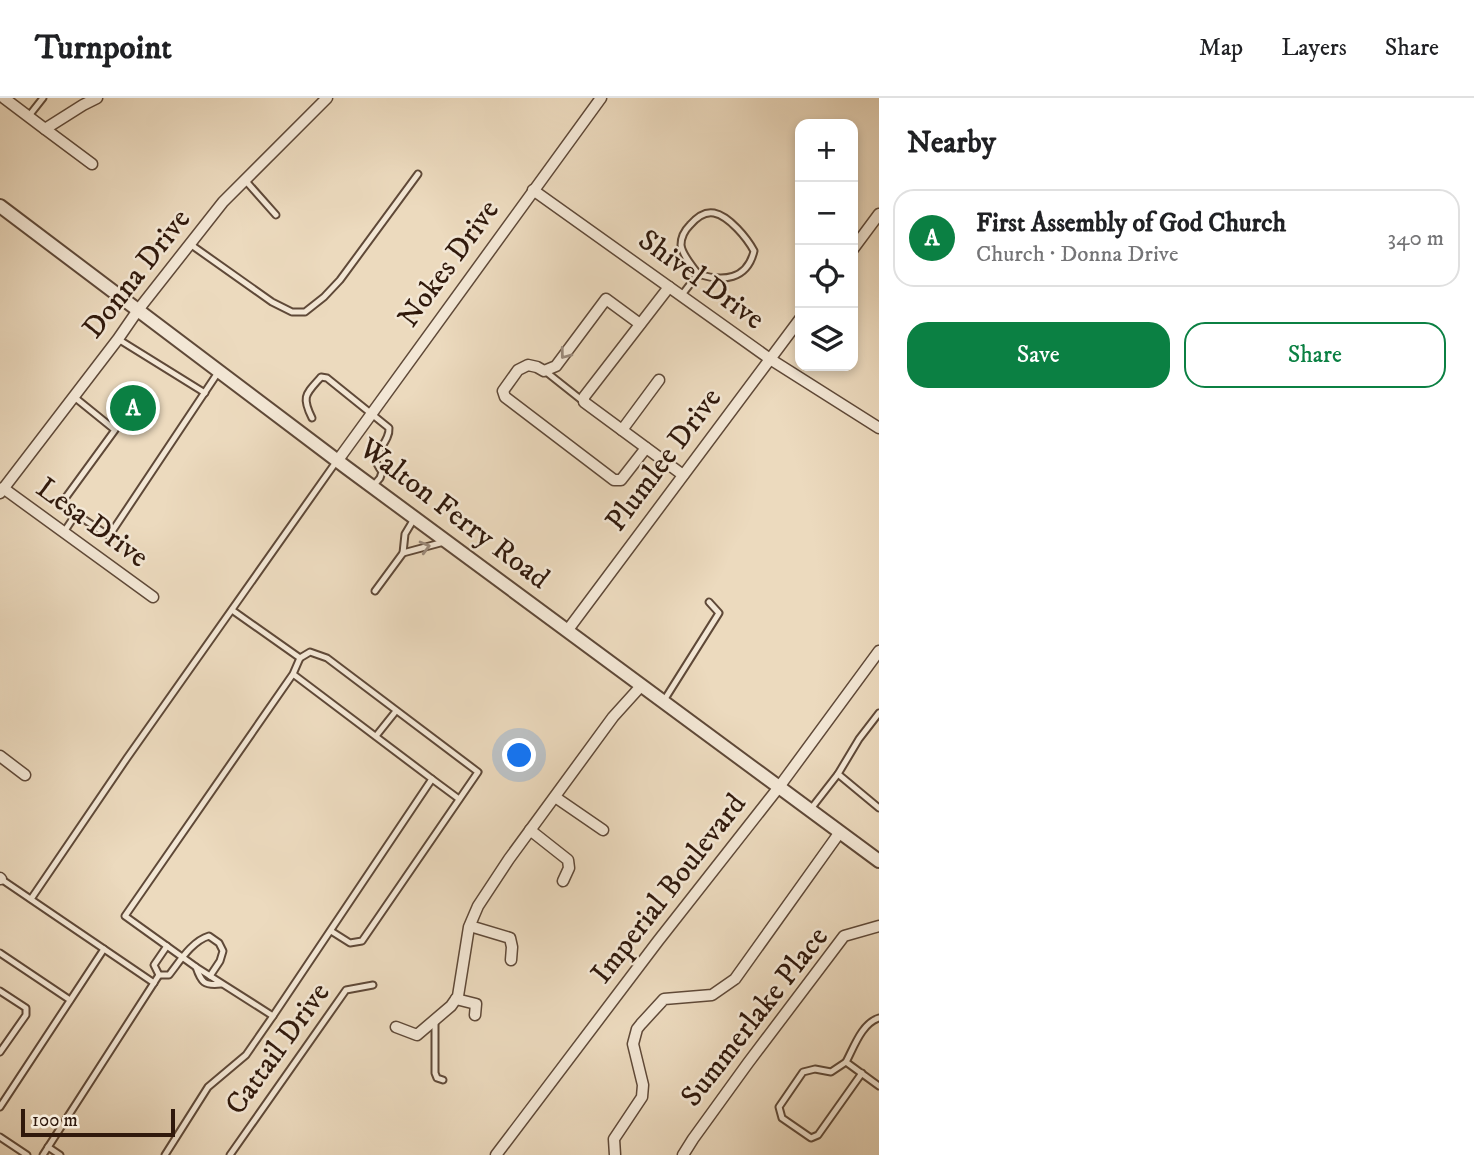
<!DOCTYPE html>
<html lang="en">
<head>
<meta charset="utf-8">
<style>
	:root { --surface:#fff; --page:#f6f6f6; --text:#202124; --muted:#757577; --line:#e0e0e0; --accent:#0b8043 }
	body { margin:0; font-family:"IM FELL DW Pica",serif; background:var(--page); color:var(--text) }
	.controls { position:absolute; right:21px; top:21px; display:grid; overflow:hidden; border-radius:14px; box-shadow:0 4px 10px #0003 }
	.controls button { width:63px; height:63px; display:grid; place-items:center; padding:0; border:0; border-bottom:2px solid var(--line); background:var(--surface); color:var(--text); font:35px sans-serif }
	.scale { position:absolute; left:21px; bottom:18px; width:154px; box-sizing:border-box; padding-left:7px; border:4px solid #30190c; border-top:0; font-size:19px; line-height:24px; white-space:nowrap; color:#30190c; -webkit-text-stroke:5px #f3e7d5; paint-order:stroke }
	.you { position:absolute; left:520px; top:658px; width:24px; height:24px; margin:-18px; border:5px solid #fff; border-radius:50%; background:#1a73e8; box-shadow:0 0 0 10px #1a73e833 }
	.badge { display:grid; place-items:center; width:46px; height:46px; border-radius:50%; background:var(--accent); color:#fff; font-size:23px; font-weight:700 }
	.pin { position:absolute; translate:-50% -50%; border:4px solid #fff; box-shadow:0 2px 7px #0006 }
	.list { margin:0; padding:0; list-style:none }
	h2 { display:flex; justify-content:space-between; align-items:center; height:91px; margin:0; padding:0 28px; font-size:30px }
	h2 small { font-size:23px; font-weight:400; color:var(--muted) }
	.list li { display:grid; grid-template-columns:46px 1fr auto; gap:21px; align-items:center; box-sizing:border-box; height:98px; margin:0 14px 14px; padding:0 14px; border:2px solid var(--line); border-radius:21px }
	.list b { display:block; font-size:26px; white-space:nowrap }
	.list p { margin:0; font-size:23px; white-space:nowrap; color:var(--muted) }
	.list em { font-size:23px; font-style:normal; color:var(--muted) }
	.actions { display:flex; gap:14px; padding:21px 28px }
	.actions a { flex:1; padding:16px 0; border:2px solid var(--accent); border-radius:21px; text-align:center; font-size:24px; color:var(--accent) }
	.actions .main { background:var(--accent); color:#fff }
	.icon { flex:none; width:38px; height:38px; fill:none; stroke:currentColor; stroke-width:2; stroke-linecap:round; stroke-linejoin:round }
	.map { position:relative; flex:none; width:879px; height:1057px; overflow:hidden }
	header { display:flex; align-items:center; gap:42px; box-sizing:border-box; height:98px; padding:0 35px; background:var(--surface); border-bottom:2px solid var(--line) }
	header strong { font-size:33px }
	nav { display:flex; gap:38px; margin-inline-start:auto; font-size:24px }
	main { display:flex }
	aside { flex:1; background:var(--surface) }
	.map>svg:first-child { display:block }
</style>
</head>
<body>
<header>
<strong>Turnpoint</strong>
<nav><a>Map</a><a>Layers</a><a>Share</a></nav>
</header>
<main>
<div class="map">
<svg width="879" height="1057" viewBox="0 0 879 1057">
	<rect width="100%" height="100%" fill="#ecdabe"/>
	<filter id="stains"><feTurbulence type="fractalNoise" baseFrequency=".00286" numOctaves="4"/><feColorMatrix values="0 0 0 0 .2 0 0 0 0 .09 0 0 0 0 .02 0 0 0 .5 -.17"/></filter>
	<radialGradient id="worn" r=".72"><stop offset=".6" stop-color="#630" stop-opacity="0"/><stop offset="1" stop-color="#630" stop-opacity=".3"/></radialGradient>
	<g fill="none" stroke-linecap="round" stroke-linejoin="round">
		<!-- service casing -->
		<g stroke="#5f4938" stroke-width="9">
			<g id="service">
				<polyline points="28,19 43,0"/>
				<polyline points="245,82 276,117"/>
				<polyline points="190,146 272,204 292,214 305,214 324,199 340,182 418,76"/>
				<path d="M681,198L698,176C723,184 747,182 754,153C747,140 729,118 714,115C704,113 696,120 690,127C685,132 681,139 681,147C682,157 692,167 698,176"/>
				<polyline points="118,241 205,295"/>
				<polyline points="545,273 584,304"/>
				<polyline points="73,298 115,332 61,406 109,438 219,273"/>
				<path d="M312,320C301,298 306,296 321,279L327,280L389,330C390,343 375,353 376,363C377,367 380,371 382,374L380,380L373,388"/>
				<polyline points="64,434 76,416"/>
				<polyline points="403,455 444,444"/>
				<polyline points="375,493 403,455 405,436 414,421"/>
				<polyline points="232,512 300,560 293,576 432,681 273,918 196,869 125,818 293,576"/>
				<polyline points="300,560 310,554 327,560 478,674 362,843 350,845 331,833"/>
				<polyline points="663,604 719,515 709,504"/>
				<polyline points="376,638 396,613"/>
				<polyline points="838,676 879,710"/>
				<polyline points="432,681 459,701"/>
				<polyline points="810,712 838,676 859,641 879,615"/>
				<polyline points="1,781 154,885"/>
				<polyline points="31,801 127,660 336,364"/>
				<polyline points="0,855 70,902"/>
				<path d="M196,869C201,884 204,888 221,886"/>
				<path d="M159,877H169C180,863 192,843 209,838L219,845L223,853L220,863L210,878"/>
				<polyline points="159,877 154,867 167,848"/>
				<polyline points="0,893 26,910 26,917 0,954"/>
				<polyline points="435,923 435,975 437,980 443,982"/>
				<path d="M846,964C854,949 862,925 879,920"/>
				<polyline points="862,975 818,1037 811,1040 782,1020 779,1009 803,974 815,971 831,974 846,964 879,988"/>
				<polyline points="0,1009 104,851"/>
				<polyline points="0,1039 27,1057"/>
				<polyline points="48,1049 60,1057"/>
				<polyline points="43,1057 159,877"/>
				<polyline points="165,1057 208,989 246,957 273,918"/>
				<polyline points="230,1057 346,892 373,887"/>
			</g>
		</g>
		<!-- minor casing -->
		<g stroke="#5f4938" stroke-width="13">
			<g id="minor">
				<polyline points="4,0 45,31 83,7 97,0"/>
				<polyline points="45,31 92,66"/>
				<polyline points="533,92 770,261 879,330"/>
				<polyline points="853,151 879,116"/>
				<polyline points="669,189 584,299 584,304 683,377"/>
				<polyline points="640,226 606,201 556,268 544,273 537,269 528,267 518,272 503,293 505,299 614,382 621,382 646,350"/>
				<polyline points="622,332 659,282"/>
				<polyline points="338,362 601,0"/>
				<polyline points="3,390 153,499"/>
				<polyline points="0,395 118,241 138,212 223,104 327,0"/>
				<polyline points="567,533 800,221"/>
				<polyline points="0,658 25,677"/>
				<polyline points="555,699 603,732"/>
				<polyline points="530,732 568,762 569,770 563,783"/>
				<polyline points="0,780 1,781"/>
				<polyline points="470,828 510,840 512,849 511,862"/>
				<polyline points="456,901 476,906 475,917"/>
				<polyline points="396,929 417,937 451,908 458,898 469,829 478,808 509,761 613,619 641,588"/>
				<polyline points="496,1057 658,843 779,689 879,553"/>
				<polyline points="615,1057 614,1041 642,999 643,987 633,946 637,931 641,926 664,901 712,897 735,881 840,734"/>
				<polyline points="683,1057 693,1041 748,965 844,838 879,828"/>
			</g>
		</g>
		<!-- tertiary casing -->
		<g stroke="#5f4938" stroke-width="16">
			<polyline id="tertiary" points="0,108 347,370 879,763"/>
		</g>
		<!-- service -->
		<use href="#service" stroke="#f3e7d5" stroke-width="5"/>
		<!-- minor -->
		<use href="#minor" stroke="#f3e7d5" stroke-width="10"/>
		<!-- tertiary -->
		<use href="#tertiary" stroke="#f3e7d5" stroke-width="12"/>
	</g>
	<!-- one-way arrows -->
	<defs><path id="oneway-chevron" d="M-2-3.5L2.5 0L-2 3.5" fill="none" stroke-width="1.6" stroke-linecap="round" stroke-linejoin="round" transform="scale(1.75)"/></defs>
	<g stroke="#9b8a7b">
		<use href="#oneway-chevron" transform="translate(565 256) rotate(127)"/>
		<use href="#oneway-chevron" transform="translate(425 449) rotate(-15)"/>
	</g>
	<g text-anchor="middle" dominant-baseline="central" stroke-width="5" stroke-linejoin="round" paint-order="stroke">
		<!-- street labels -->
		<g font-size="30" fill="#30190c" stroke="#f3e7d5">
			<text transform="translate(449 166) rotate(-54)">Nokes Drive</text>
			<text transform="translate(137 176) rotate(-52)">Donna Drive</text>
			<text transform="translate(701 182) rotate(36)">Shivel Drive</text>
			<text transform="translate(664 362) rotate(-53)">Plumlee Drive</text>
			<text transform="translate(454 416) rotate(37)">Walton Ferry Road</text>
			<text transform="translate(92 425) rotate(36)">Lesa Drive</text>
			<text transform="translate(669 791) rotate(-52)">Imperial Boulevard</text>
			<text transform="translate(755 919) rotate(-52)">Summerlake Place</text>
			<text transform="translate(278 951) rotate(-54)">Cattail Drive</text>
		</g>
	</g>
	<rect width="100%" height="100%" filter="url(#stains)"/>
	<rect width="100%" height="100%" fill="url(#worn)"/>
</svg>
<div class="controls">
<button>+</button>
<button>−</button>
<button><svg class="icon" aria-label="locate" viewBox="0 0 24 24"><circle cx="12" cy="12" r="6"/><path d="M12 2v4M12 18v4M2 12h4M18 12h4"/></svg></button>
<button><svg class="icon" aria-label="layers" viewBox="0 0 24 24"><path d="M12 4l9 5-9 5-9-5zM3 14l9 5 9-5"/></svg></button>
</div>
<div class="scale">100 m</div>
<div class="you"></div>
<div class="pin badge" style="left:133px;top:310px">A</div>
</div>
<aside>
<h2>Nearby<small></small></h2>
<ul class="list">
<li><span class="badge">A</span><div><b>First Assembly of God Church</b><p>Church · Donna Drive</p></div><em>340 m</em></li>
</ul>
<div class="actions"><a class="main">Save</a><a>Share</a></div>
</aside>
</main>
</body>
</html>
